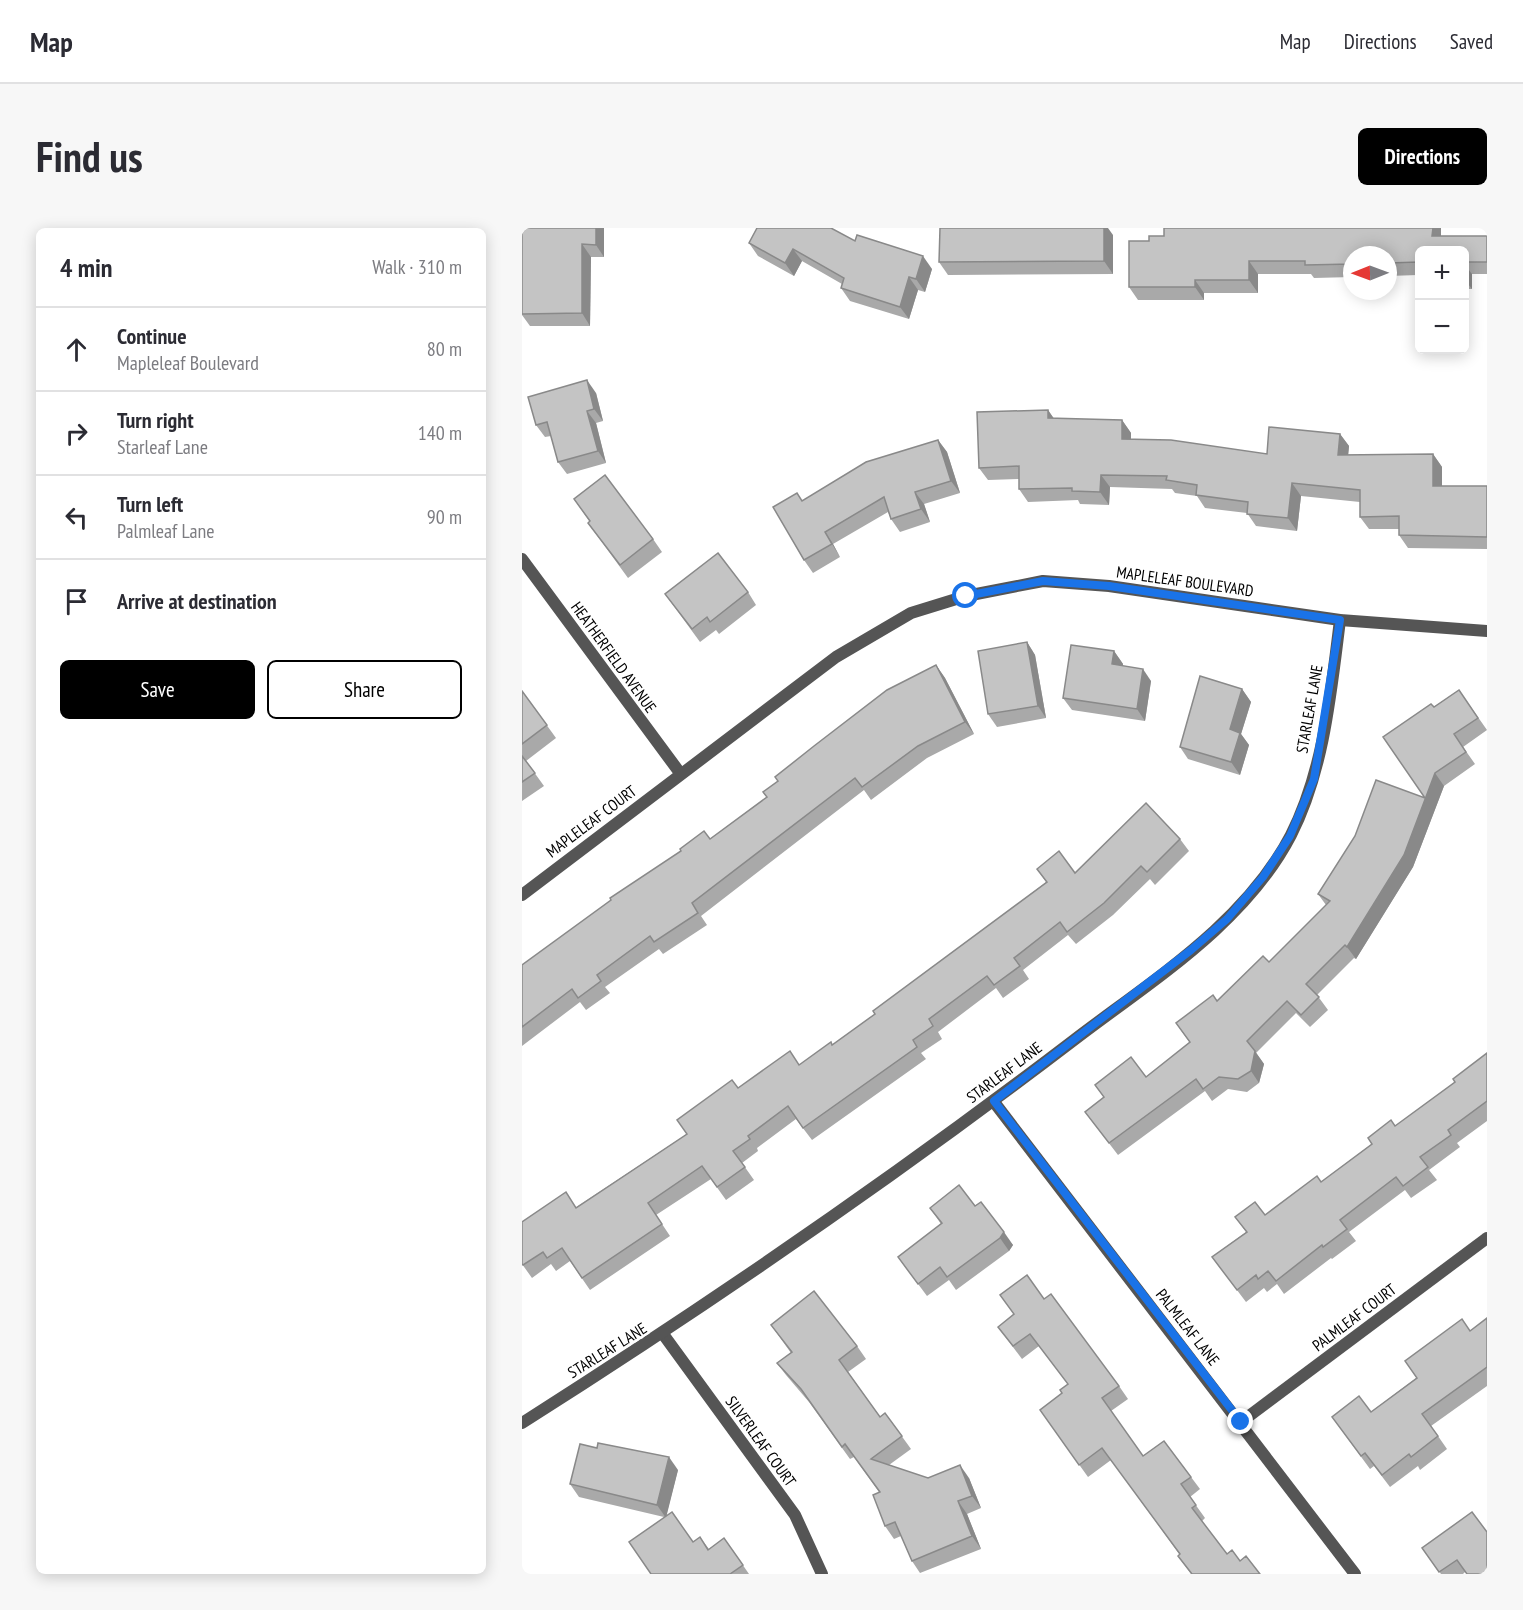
<!DOCTYPE html>
<html lang="en">
<head>
<meta charset="utf-8">
<style>
	:root { --surface:#fff; --page:#f7f7f7; --text:#2b2b33; --muted:#7c7c81; --line:#e1e1e2; --accent:#000 }
	body { margin:0; font-family:"PT Sans Narrow",sans-serif; background:var(--page); color:var(--text) }
	.controls { position:absolute; right:18px; top:18px; display:grid; overflow:hidden; border-radius:9px; box-shadow:0 3px 15px #0003 }
	.controls button { width:54px; height:54px; display:grid; place-items:center; padding:0; border:0; border-bottom:2px solid var(--line); background:var(--surface); color:var(--text); font:30px sans-serif }
	.compass { position:absolute; left:821px; top:18px; width:54px; height:54px; border-radius:50%; background:var(--surface); box-shadow:0 3px 15px #0003; rotate:269deg }
	.stop { position:absolute; width:18px; height:18px; margin:-14px; border:4px solid #1a73e8; border-radius:50%; background:#fff }
	.stop.end { background:#1a73e8; border-color:#fff; box-shadow:0 2px 6px #0008 }
	.list { margin:0; padding:0; list-style:none }
	h2 { display:flex; justify-content:space-between; align-items:center; height:78px; margin:0; padding:0 24px; font-size:26px }
	h2 small { font-size:20px; font-weight:400; color:var(--muted) }
	.list li { display:grid; grid-template-columns:39px 1fr auto; gap:18px; align-items:center; box-sizing:border-box; height:84px; padding:0 24px; border-top:2px solid var(--line) }
	.list b { display:block; font-size:22px; white-space:nowrap }
	.list p { margin:0; font-size:20px; white-space:nowrap; color:var(--muted) }
	.list em { font-size:20px; font-style:normal; color:var(--muted) }
	.actions { display:flex; gap:12px; padding:18px 24px }
	.actions a { flex:1; padding:14px 0; border:2px solid var(--accent); border-radius:9px; text-align:center; font-size:21px; color:var(--accent) }
	.actions .main { background:var(--accent); color:#fff }
	.icon { flex:none; width:33px; height:33px; fill:none; stroke:currentColor; stroke-width:2; stroke-linecap:round; stroke-linejoin:round }
	.map { position:relative; flex:none; width:965px; height:1346px; overflow:hidden; border-radius:9px }
	header { display:flex; align-items:center; gap:36px; box-sizing:border-box; height:84px; padding:0 30px; background:var(--surface); border-bottom:2px solid var(--line) }
	header strong { font-size:28px }
	nav { display:flex; gap:33px; margin-inline-start:auto; font-size:21px }
	.intro { display:flex; align-items:center; justify-content:space-between; box-sizing:border-box; height:144px; padding:0 36px }
	h1 { margin:0; font-size:42px }
	.button { padding:15px 27px; border-radius:9px; background:var(--accent); color:#fff; font-size:21px; font-weight:700 }
	main { display:flex; gap:36px; padding:0 36px }
	aside { flex:1; background:var(--surface); border-radius:9px; box-shadow:0 3px 15px #0003 }
	.map>svg:first-child { display:block }
</style>
</head>
<body>
<header>
<strong>Map</strong>
<nav><a>Map</a><a>Directions</a><a>Saved</a></nav>
</header>
<div class="intro"><h1>Find us</h1><a class="button">Directions</a></div>
<main>
<aside>
<h2>4 min<small>Walk · 310 m</small></h2>
<ul class="list">
<li><svg class="icon" aria-label="ahead" viewBox="0 0 24 24"><path d="M12 20V5M6 11l6-6 6 6"/></svg><div><b>Continue</b><p>Mapleleaf Boulevard</p></div><em>80 m</em></li>
<li><svg class="icon" aria-label="right" viewBox="0 0 24 24"><path d="M7 20v-9h11M14 6l5 5-5 5"/></svg><div><b>Turn right</b><p>Starleaf Lane</p></div><em>140 m</em></li>
<li><svg class="icon" aria-label="left" viewBox="0 0 24 24"><path d="M17 20v-9H6M10 6l-5 5 5 5"/></svg><div><b>Turn left</b><p>Palmleaf Lane</p></div><em>90 m</em></li>
<li><svg class="icon" aria-label="arrive" viewBox="0 0 24 24"><path d="M6 21V4h12l-3 4 3 4H6"/></svg><div><b>Arrive at destination</b></div></li>
</ul>
<div class="actions"><a class="main">Save</a><a>Share</a></div>
</aside>
<div class="map">
<svg width="965" height="1346" viewBox="0 0 965 1346">
	<rect width="100%" height="100%" fill="#fff"/>
	<g fill="none" stroke-linecap="round" stroke-linejoin="round">
		<!-- street -->
		<g stroke="#555" stroke-width="12">
			<polyline points="0,331 158,545"/>
			<polyline points="0,667 314,429 389,385 444,368 521,353 587,358 818,392 965,403"/>
			<polyline points="472,874 833,1346"/>
			<polyline points="141,1106 273,1287 300,1346"/>
			<polyline points="719,1194 965,1010"/>
			<path d="M0,1195C189,1075 374,948 552,812C629,753 723,696 769,607C802,542 809,464 818,392"/>
		</g>
	</g>
	<!-- wall -->
	<g fill="#a9a9a9">
		<polygon points="0,0 82,0 82,29 69,29 68,98 8,98 0,87"/>
		<polygon points="919,0 919,8 965,8 965,46 950,46 950,61 942,61 942,22 897,22 897,50 896,47 866,48 866,27 830,27 830,49 792,50 789,46 736,46 736,65 682,65 682,72 616,72 607,59 627,13"/>
		<polygon points="591,7 591,46 426,47 417,34"/>
		<polygon points="333,13 410,41 403,64 396,62 387,91 328,73 319,60 320,56 280,33 272,48 236,28 227,15"/>
		<polygon points="74,165 81,193 74,195 84,235 45,246 36,234 29,208 23,209 14,197"/>
		<polygon points="526,182 532,191 600,192 609,205 609,211 745,226 818,206 827,218 826,227 911,226 920,239 920,258 965,258 965,321 886,320 877,307 877,301 847,301 838,289 838,274 779,268 775,303 734,298 725,285 683,280 675,268 653,265 650,261 588,259 587,277 558,276 556,272 506,274 497,261 497,251 466,252 457,240"/>
		<polygon points="416,212 425,224 438,265 402,276 408,294 378,304 369,291 366,284 311,316 318,329 291,345 282,332 280,273"/>
		<polygon points="52,271 131,311 140,324 106,350 66,295 68,294"/>
		<polygon points="226,364 234,377 197,406 194,402 178,414 143,366"/>
		<polygon points="505,414 513,427 524,490 475,499 466,486"/>
		<polygon points="592,423 601,436 601,438 629,453 623,493 550,482 541,470"/>
		<polygon points="414,437 423,450 452,506 405,530 349,572 342,562 179,688 185,697 141,726 137,721 83,759 88,765 64,782 58,774 0,818 0,737 188,611 245,569"/>
		<polygon points="720,461 729,474 719,506 727,517 718,547 666,531 658,519"/>
		<polygon points="937,462 965,502 941,519 953,536 922,558 891,639 834,731 832,730 795,767 806,782 788,799 774,785 734,825 742,836 737,855 725,864 706,861 690,873 683,863 596,927 563,884 582,869 573,857 624,849 668,815 654,795 695,773 747,734 804,677 796,666 903,570 912,479"/>
		<polygon points="0,463 34,510 4,533 22,558 0,573"/>
		<polygon points="658,611 667,623 633,657 628,651 591,687 554,716 546,707 501,742 507,751 481,770 474,760 416,804 420,811 399,825 404,831 290,912 274,891 235,920 236,923 220,935 232,952 204,972 189,951 134,987 148,1008 68,1062 48,1033 34,1043 29,1036 10,1050 0,1036 54,979 165,906 216,860 277,837 310,817 353,786 524,654 515,641 553,645"/>
		<polygon points="965,825 965,893 935,915 938,919 907,942 915,952 889,970 883,962 827,1004 834,1013 810,1031 809,1030 762,1066 755,1056 745,1064 742,1060 724,1074 690,1029 724,1004 713,989 743,987 799,954 933,854"/>
		<polygon points="453,978 491,1017 487,1023 434,1062 427,1052 405,1068 376,1029 419,996 408,980"/>
		<polygon points="522,1071 597,1158 606,1171 589,1183 621,1228 642,1213 678,1261 668,1269 683,1290 680,1293 705,1326 718,1333 738,1346 669,1346 656,1328 658,1327 589,1232 566,1249 518,1182 540,1165 546,1156 517,1118 500,1131 476,1099"/>
		<polygon points="965,1090 965,1158 909,1198 925,1221 898,1242 896,1238 868,1259 852,1238 848,1241 810,1189 849,1184 894,1150 948,1103"/>
		<polygon points="249,1097 335,1118 344,1131 326,1144 358,1189 363,1185 389,1221 367,1237 406,1250 447,1250 459,1280 445,1286 459,1321 398,1345 390,1333 379,1308 372,1311 363,1298 357,1264 332,1229 328,1231 287,1174 264,1147 255,1135 269,1125"/>
		<polygon points="156,1242 144,1288 171,1314 178,1309 187,1321 202,1310 227,1346 129,1346 142,1289 57,1269 48,1256"/>
		<polygon points="965,1304 943,1344 941,1346 919,1346 900,1320"/>
	</g>
	<!-- shaded-wall -->
	<g fill="#898989">
		<polygon points="74,0 82,0 82,29 74,17"/>
		<polygon points="582,0 586,0 591,7 591,46 582,33"/>
		<polygon points="911,0 919,0 919,21 910,8"/>
		<polygon points="60,16 69,29 68,98 60,85"/>
		<polygon points="271,21 280,33 272,48 263,35"/>
		<polygon points="401,28 410,41 403,64 394,51"/>
		<polygon points="727,33 736,46 736,65 727,52"/>
		<polygon points="942,36 950,46 950,61 942,51"/>
		<polygon points="387,49 396,62 387,91 378,79"/>
		<polygon points="673,52 682,65 682,72 673,59"/>
		<polygon points="65,152 74,165 81,193 72,181"/>
		<polygon points="526,182 535,195 526,190"/>
		<polygon points="65,183 74,195 84,235 76,223"/>
		<polygon points="600,192 609,205 609,223 600,211"/>
		<polygon points="818,206 827,218 825,240 816,227"/>
		<polygon points="416,212 425,224 438,265 429,253"/>
		<polygon points="911,226 920,239 920,271 911,258"/>
		<polygon points="579,247 588,259 587,277 578,264"/>
		<polygon points="770,255 779,268 775,303 766,290"/>
		<polygon points="393,264 402,276 408,294 399,281"/>
		<polygon points="303,304 311,316 318,329 310,316"/>
		<polygon points="505,414 513,427 524,490 516,478"/>
		<polygon points="592,423 601,436 599,449 590,436"/>
		<polygon points="414,437 423,450 452,506 443,494"/>
		<polygon points="621,441 629,453 623,493 615,481"/>
		<polygon points="720,461 729,474 719,506 727,517 718,547 709,534 708,501"/>
		<polygon points="913,545 922,558 891,639 834,731 825,719 882,627"/>
		<polygon points="733,823 742,836 737,855 729,843"/>
		<polygon points="482,1004 491,1017 487,1023 478,1010"/>
		<polygon points="147,1229 156,1242 144,1290 135,1277"/>
		<polygon points="438,1237 447,1250 459,1280 450,1268"/>
		<polygon points="436,1273 445,1286 459,1321 450,1308"/>
	</g>
	<!-- building -->
	<g fill="#c4c4c4" stroke="#898989" stroke-width="1.5">
		<polygon points="0,0 74,0 74,17 60,16 60,85 0,86"/>
		<polygon points="235,0 309,0 333,13 335,7 401,28 394,51 387,49 378,79 319,60 322,50 271,21 263,35 227,15"/>
		<polygon points="418,0 582,0 582,33 417,34"/>
		<polygon points="642,0 911,0 910,8 965,8 965,34 942,34 942,22 897,22 897,49 896,49 897,34 866,35 866,27 830,27 830,36 783,37 783,33 727,33 727,52 673,52 673,59 607,59 607,13 627,13 627,8 642,8"/>
		<polygon points="65,152 72,181 65,183 76,223 36,234 25,194 14,197 6,169"/>
		<polygon points="526,182 526,190 600,192 600,211 649,212 745,226 747,199 818,206 816,227 911,226 911,258 965,258 965,309 877,307 877,288 838,289 838,262 770,255 766,290 725,286 726,274 674,267 675,257 644,252 645,248 579,247 578,264 550,263 550,260 497,261 497,238 457,240 455,184"/>
		<polygon points="416,212 429,253 393,264 399,281 369,291 362,269 303,304 310,316 282,332 251,279 275,265 280,273 344,234"/>
		<polygon points="83,247 131,311 98,337 66,295 68,293 52,271"/>
		<polygon points="196,325 226,364 188,394 185,389 170,401 143,366"/>
		<polygon points="505,414 516,478 466,486 456,423"/>
		<polygon points="549,417 592,423 590,436 621,441 615,481 541,470"/>
		<polygon points="414,437 443,494 396,518 340,559 333,550 170,675 176,685 132,714 128,708 75,747 79,753 56,770 50,761 0,799 0,737 89,672 88,670 159,623 158,621 182,603 188,611 245,569 241,564 256,553 253,549 292,518 365,462"/>
		<polygon points="678,448 720,461 708,501 718,505 709,534 658,519"/>
		<polygon points="937,462 956,490 932,506 944,524 913,545 882,627 825,719 823,717 784,756 797,769 779,787 765,773 725,813 733,823 729,843 716,851 697,849 681,861 674,851 587,915 563,884 582,869 573,857 609,829 624,849 668,814 654,795 691,767 695,773 741,728 747,734 808,673 796,666 833,608 854,552 903,570 861,509 909,476 912,479"/>
		<polygon points="0,463 25,497 0,516"/>
		<polygon points="0,528 13,545 0,554"/>
		<polygon points="624,575 658,611 625,644 619,638 582,675 545,704 538,694 492,730 498,738 472,757 465,748 407,791 411,798 391,812 395,819 281,900 266,878 226,908 228,911 211,923 223,939 195,959 180,938 126,975 140,996 60,1050 40,1020 25,1030 21,1024 1,1037 0,1036 0,994 44,964 54,980 165,906 155,892 210,852 216,860 268,823 277,837 309,814 310,817 353,786 351,783 525,654 515,641 537,623 553,645"/>
		<polygon points="965,825 965,873 926,902 929,907 898,929 906,939 881,958 874,949 818,992 825,1001 801,1019 800,1017 754,1053 746,1043 736,1051 734,1047 715,1062 690,1029 725,1004 713,989 733,974 743,987 795,948 799,954 850,916 846,910 869,892 873,898 933,854 931,851"/>
		<polygon points="437,957 453,978 459,974 482,1004 478,1010 425,1049 418,1039 396,1056 376,1029 420,995 408,980"/>
		<polygon points="505,1047 522,1071 529,1066 597,1158 580,1170 621,1228 642,1213 669,1249 659,1256 674,1277 670,1280 705,1326 710,1322 718,1333 724,1328 738,1346 670,1346 656,1328 658,1326 580,1220 557,1237 518,1182 540,1165 538,1162 546,1156 508,1106 491,1118 476,1099 492,1086 478,1067"/>
		<polygon points="292,1063 335,1118 317,1132 358,1189 363,1185 380,1208 349,1231 406,1250 438,1237 450,1268 436,1273 450,1308 390,1333 373,1294 363,1298 351,1267 358,1264 323,1216 320,1219 279,1161 255,1135 270,1124 249,1097"/>
		<polygon points="965,1090 965,1139 900,1186 916,1208 889,1229 887,1226 860,1247 843,1225 839,1228 810,1189 837,1168 849,1184 895,1150 883,1133 940,1091 948,1103"/>
		<polygon points="76,1215 147,1229 135,1277 48,1256 58,1216 75,1220"/>
		<polygon points="150,1284 171,1314 178,1309 186,1322 202,1310 221,1337 208,1346 129,1346 107,1314"/>
		<polygon points="950,1284 965,1304 965,1346 945,1346 935,1332 917,1344 900,1320"/>
	</g>
	<g fill="none" stroke-linecap="round" stroke-linejoin="round">
		<!-- route -->
		<polyline stroke="#1a73e8" stroke-width="8" points="444,368 521,353 587,358 818,392 792,551 768,608 741,649 705,691 669,722 472,873 719,1194"/>
	</g>
	<g text-anchor="middle" dominant-baseline="central" stroke-width="5" stroke-linejoin="round" paint-order="stroke">
		<!-- street labels -->
		<g font-size="16" fill="#000" stroke="#fff">
			<text transform="translate(663 353) rotate(8)">MAPLELEAF BOULEVARD</text>
			<text transform="translate(92 429) rotate(54)">HEATHERFIELD AVENUE</text>
			<text transform="translate(787 481) rotate(-80)">STARLEAF LANE</text>
			<text transform="translate(69 593) rotate(-37)">MAPLELEAF COURT</text>
			<text transform="translate(482 844) rotate(-37)">STARLEAF LANE</text>
			<text transform="translate(832 1089) rotate(-37)">PALMLEAF COURT</text>
			<text transform="translate(666 1099) rotate(52)">PALMLEAF LANE</text>
			<text transform="translate(85 1122) rotate(-32)">STARLEAF LANE</text>
			<text transform="translate(239 1213) rotate(54)">SILVERLEAF COURT</text>
		</g>
	</g>
</svg>
<div class="controls">
<button>+</button>
<button>−</button>
</div>
<svg class="compass" viewBox="-18 -18 36 36"><path d="M0-13l5 13h-10z" fill="#e53935"/><path d="M0 13l5-13h-10z" fill="#7c7c81"/></svg>
<div class="stop" style="left:444px;top:368px"></div>
<div class="stop end" style="left:719px;top:1194px"></div>
</div>
</main>
</body>
</html>
